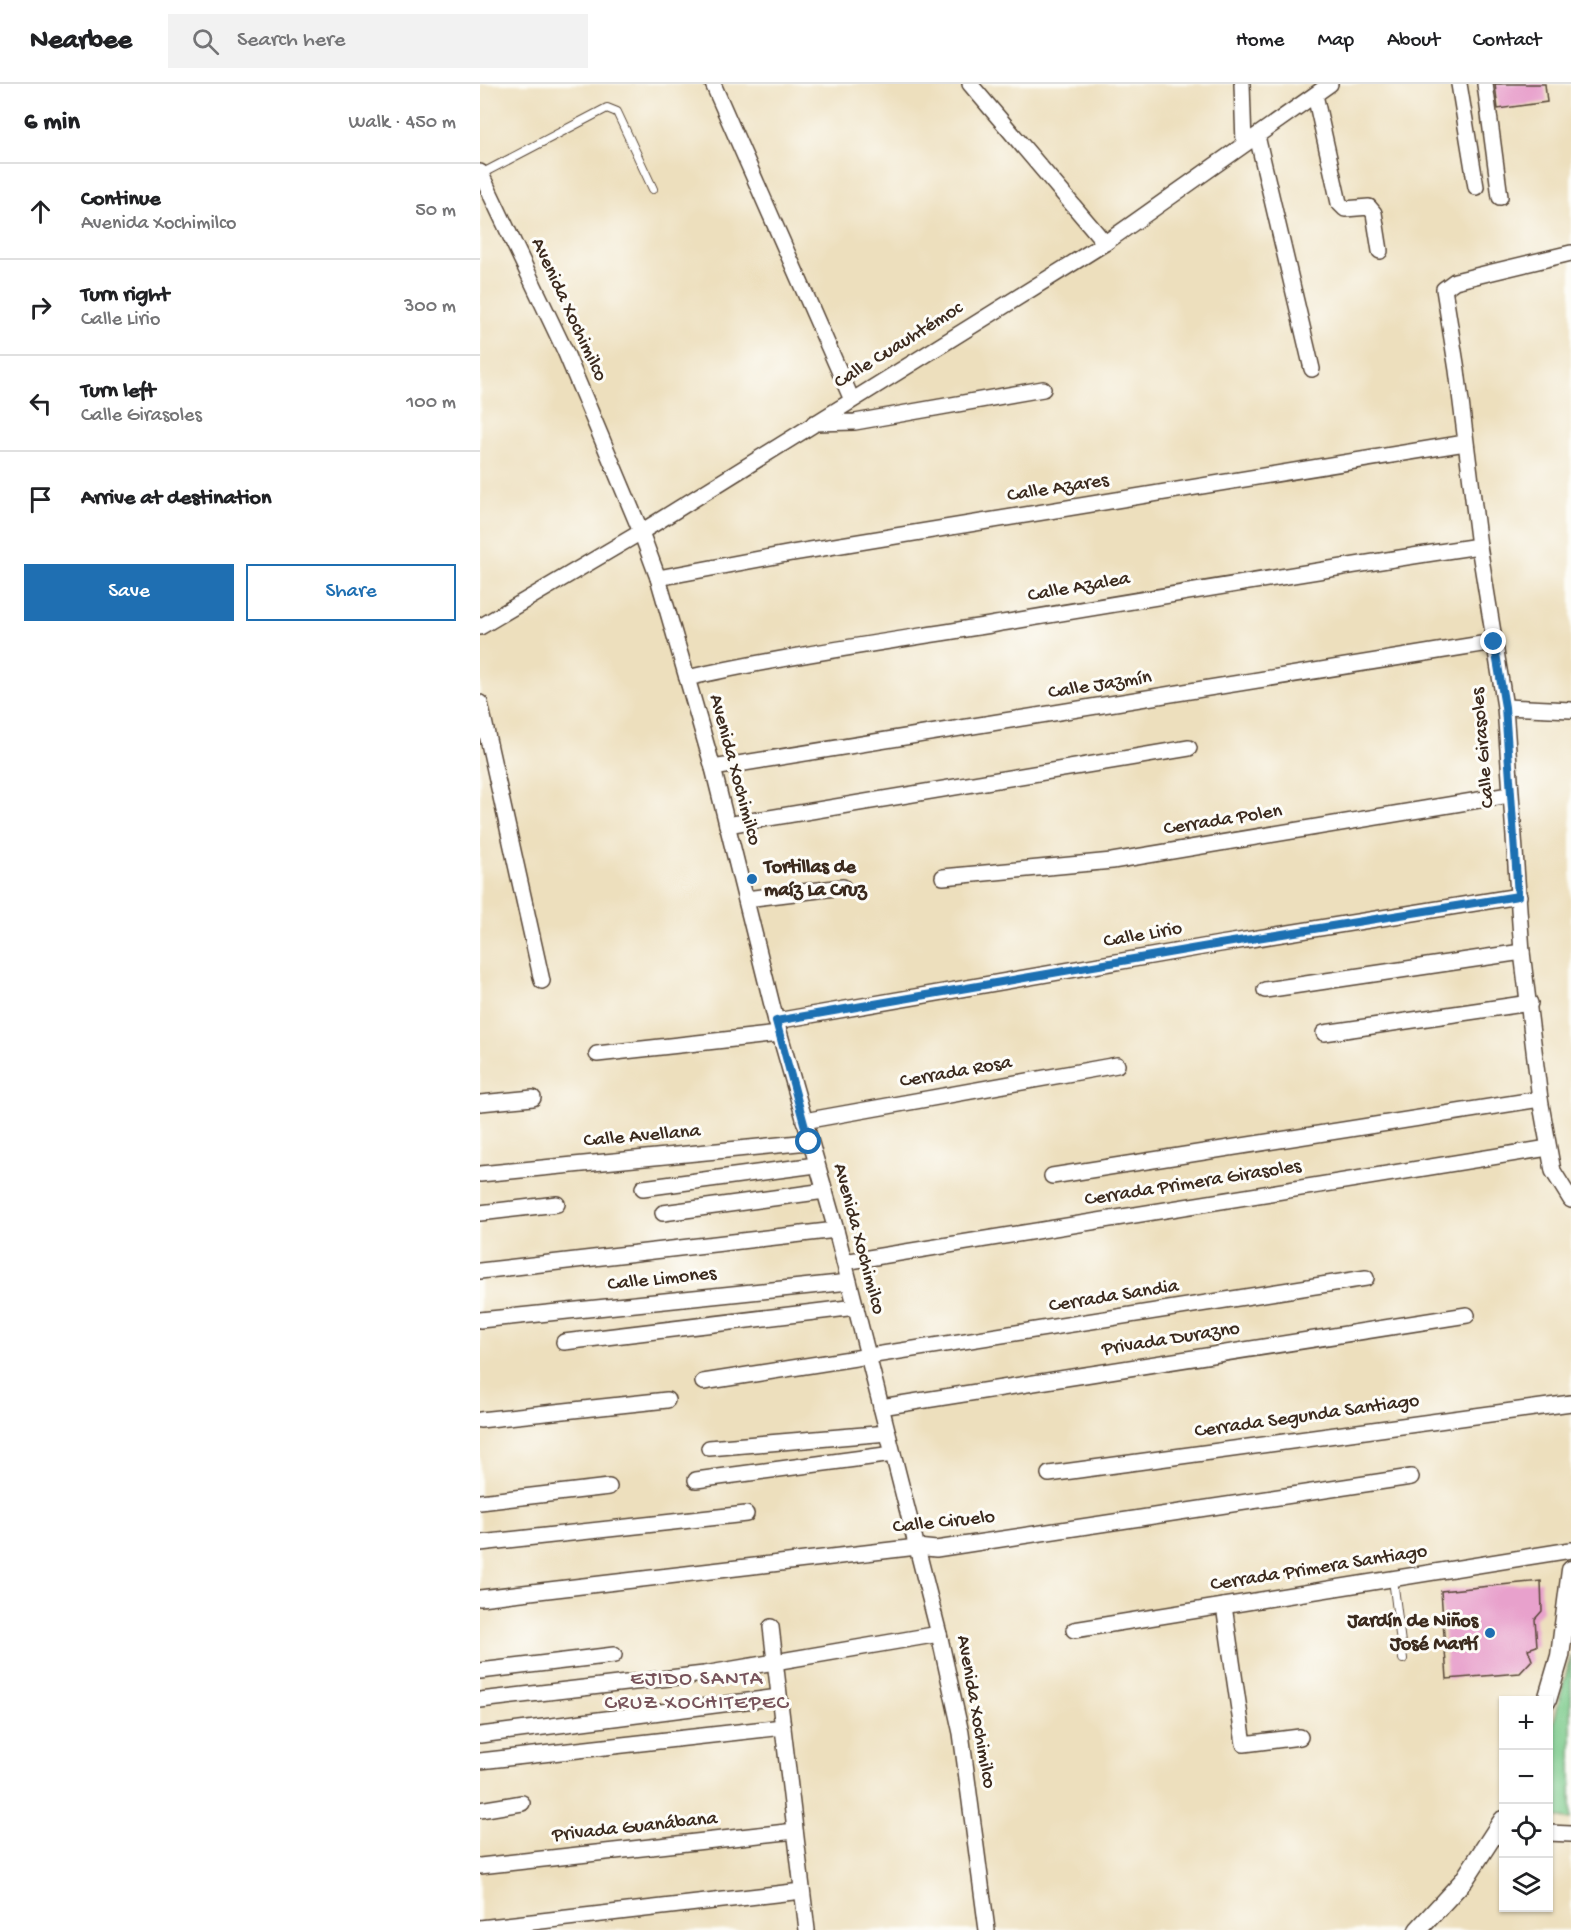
<!DOCTYPE html>
<html lang="en">
<head>
<meta charset="utf-8">
<style>
	:root { --surface:#fff; --page:#f2f2f2; --text:#202124; --muted:#757577; --line:#e0e0e0; --accent:#1f6fb2 }
	body { margin:0; font-family:"Gochi Hand",sans-serif; background:var(--page); color:var(--text) }
	.controls { position:absolute; right:18px; bottom:18px; display:grid; overflow:hidden; border-radius:0px; box-shadow:0 2px 4px #0004 }
	.controls button { width:54px; height:54px; display:grid; place-items:center; padding:0; border:0; border-bottom:2px solid var(--line); background:var(--surface); color:var(--text); font:30px sans-serif }
	.stop { position:absolute; width:18px; height:18px; margin:-14px; border:4px solid #1f6fb2; border-radius:50%; background:#fff }
	.stop.end { background:#1f6fb2; border-color:#fff; box-shadow:0 2px 6px #0008 }
	.list { margin:0; padding:0; list-style:none }
	h2 { display:flex; justify-content:space-between; align-items:center; height:78px; margin:0; padding:0 24px; font-size:26px }
	h2 small { font-size:20px; font-weight:400; color:var(--muted) }
	.list li { display:grid; grid-template-columns:39px 1fr auto; gap:18px; align-items:center; box-sizing:border-box; height:96px; padding:0 24px; border-top:2px solid var(--line) }
	.list b { display:block; font-size:22px; white-space:nowrap }
	.list p { margin:0; font-size:20px; white-space:nowrap; color:var(--muted) }
	.list em { font-size:20px; font-style:normal; color:var(--muted) }
	.actions { display:flex; gap:12px; padding:18px 24px }
	.actions a { flex:1; padding:14px 0; border:2px solid var(--accent); border-radius:0px; text-align:center; font-size:21px; color:var(--accent) }
	.actions .main { background:var(--accent); color:#fff }
	.icon { flex:none; width:33px; height:33px; fill:none; stroke:currentColor; stroke-width:2; stroke-linecap:round; stroke-linejoin:round }
	.map { position:relative; flex:none; width:1091px; height:1846px; overflow:hidden }
	header { display:flex; align-items:center; gap:36px; box-sizing:border-box; height:84px; padding:0 30px; background:var(--surface); border-bottom:2px solid var(--line) }
	header strong { font-size:28px }
	nav { display:flex; gap:33px; margin-inline-start:auto; font-size:21px }
	.search { width:420px; height:54px; background:var(--page); display:flex; align-items:center; gap:15px; box-sizing:border-box; padding:0 21px; border-radius:0px; color:var(--muted); font-size:22px }
	main { display:flex }
	aside { flex:1; background:var(--surface) }
	.map>svg:first-child { display:block }
</style>
</head>
<body>
<header>
<strong>Nearbee</strong>
<div class="search"><svg class="icon" aria-label="search" viewBox="0 0 24 24"><circle cx="10" cy="10" r="6"/><path d="M15 15l6 6"/></svg>Search here</div>
<nav><a>Home</a><a>Map</a><a>About</a><a>Contact</a></nav>
</header>
<main>
<aside>
<h2>6 min<small>Walk · 450 m</small></h2>
<ul class="list">
<li><svg class="icon" aria-label="ahead" viewBox="0 0 24 24"><path d="M12 20V5M6 11l6-6 6 6"/></svg><div><b>Continue</b><p>Avenida Xochimilco</p></div><em>50 m</em></li>
<li><svg class="icon" aria-label="right" viewBox="0 0 24 24"><path d="M7 20v-9h11M14 6l5 5-5 5"/></svg><div><b>Turn right</b><p>Calle Lirio</p></div><em>300 m</em></li>
<li><svg class="icon" aria-label="left" viewBox="0 0 24 24"><path d="M17 20v-9H6M10 6l-5 5 5 5"/></svg><div><b>Turn left</b><p>Calle Girasoles</p></div><em>100 m</em></li>
<li><svg class="icon" aria-label="arrive" viewBox="0 0 24 24"><path d="M6 21V4h12l-3 4 3 4H6"/></svg><div><b>Arrive at destination</b></div></li>
</ul>
<div class="actions"><a class="main">Save</a><a>Share</a></div>
</aside>
<div class="map">
<svg width="1091" height="1846" viewBox="0 0 1091 1846">
	<rect width="100%" height="100%" fill="#fdfcf7"/>
	<filter id="ink" filterUnits="userSpaceOnUse"><feTurbulence type="fractalNoise" baseFrequency=".0167" numOctaves="2"/><feDisplacementMap in="SourceGraphic" scale="12" xChannelSelector="R" yChannelSelector="G"/><feConvolveMatrix kernelMatrix="1 2 1 2 8 2 1 2 1" color-interpolation-filters="sRGB"/></filter>
	<filter id="wash" filterUnits="userSpaceOnUse"><feTurbulence type="fractalNoise" baseFrequency=".008" numOctaves="4" result="noise"/><feDisplacementMap in="SourceGraphic" scale="24" xChannelSelector="R" yChannelSelector="G"/><feGaussianBlur stdDeviation="1.35" result="paint"/><feColorMatrix in="noise" values="0 0 0 0 0 0 0 0 0 0 0 0 0 0 0 0 0 1.4 0 .05"/><feComposite in="paint" operator="in"/></filter>
	<g filter="url(#wash)">
		<rect width="100%" height="100%" fill="#eddfbd"/>
		<!-- green -->
		<polygon fill="#7aca8b" stroke="#5a7a54" stroke-width="1.5" points="1091,1571 1091,1735 1069,1733 1069,1657"/>
		<g id="blocks">
			<!-- building -->
			<g fill="#e8a1cc">
				<polygon points="1015,0 1065,0 1067,18 1018,25"/>
				<polygon points="1061,1497 1062,1527 1055,1535 1057,1562 1048,1565 1052,1576 1040,1589 967,1595 961,1507"/>
			</g>
		</g>
	</g>
	<g filter="url(#ink)">
		<use href="#blocks" fill-opacity="0" stroke="#564536" stroke-width="1.5"/>
		<g fill="none" stroke-linecap="round" stroke-linejoin="round">
			<!-- service casing -->
			<g stroke="#564536" stroke-width="10">
				<g id="service">
					<polyline points="1,90 127,24 137,28 173,105"/>
					<polyline points="913,1495 923,1575"/>
				</g>
			</g>
			<!-- minor casing -->
			<g stroke="#564536" stroke-width="18">
				<g id="minor">
					<polyline points="233,0 372,316"/>
					<polyline points="490,0 625,159"/>
					<polyline points="762,0 764,60"/>
					<polyline points="979,0 996,103"/>
					<polyline points="1005,0 1020,113"/>
					<polyline points="835,11 859,119 865,125 889,123 894,129 900,167"/>
					<polyline points="777,52 832,285"/>
					<polyline points="0,88 85,267 161,448 178,494 207,594 233,684 296,937 356,1146 459,1550 481,1649 507,1846"/>
					<polyline points="1091,169 975,197 964,205 977,286 999,462 1025,623 1042,868 1060,1015 1073,1087 1091,1116"/>
					<polyline points="334,339 375,338 563,305"/>
					<polyline points="178,494 312,469 985,359"/>
					<polyline points="0,543 161,448 625,159 850,0"/>
					<path d="M207,594C309,571 413,557 516,540C677,513 837,486 999,462"/>
					<polyline points="0,619 62,897"/>
					<polyline points="1025,623 1091,626"/>
					<polyline points="233,684 1014,558"/>
					<polyline points="247,741 709,664"/>
					<polyline points="463,793 632,777 1029,711"/>
					<polyline points="266,815 363,803"/>
					<polyline points="785,906 1042,868"/>
					<polyline points="296,937 740,860 1039,812"/>
					<polyline points="844,949 1050,919"/>
					<polyline points="117,970 299,950"/>
					<polyline points="0,1019 53,1014"/>
					<polyline points="324,1037 637,981"/>
					<polyline points="0,1090 329,1058"/>
					<polyline points="572,1092 1060,1015"/>
					<polyline points="163,1104 336,1081"/>
					<polyline points="0,1129 77,1120"/>
					<polyline points="183,1129 345,1107"/>
					<polyline points="364,1178 1068,1064"/>
					<polyline points="0,1187 356,1146"/>
					<polyline points="0,1236 369,1198"/>
					<polyline points="84,1258 376,1223"/>
					<polyline points="223,1298 886,1194"/>
					<polyline points="401,1323 987,1231"/>
					<polyline points="0,1336 187,1316"/>
					<polyline points="229,1364 408,1349"/>
					<polyline points="569,1390 1091,1319"/>
					<polyline points="216,1396 413,1370"/>
					<polyline points="0,1418 129,1403"/>
					<polyline points="0,1459 266,1430"/>
					<polyline points="0,1514 437,1463 456,1465 931,1393"/>
					<polyline points="744,1522 764,1660 820,1653"/>
					<polyline points="291,1543 327,1846"/>
					<polyline points="594,1546 1091,1466"/>
					<polyline points="0,1587 134,1571"/>
					<polyline points="0,1616 224,1590 459,1550"/>
					<polyline points="0,1651 299,1613"/>
					<polyline points="0,1677 303,1643"/>
					<polyline points="0,1726 42,1719"/>
					<polyline points="1068,1749 1091,1750"/>
					<polyline points="0,1782 315,1747"/>
					<polyline points="0,1844 322,1807"/>
				</g>
			</g>
			<!-- tertiary casing -->
			<g stroke="#564536" stroke-width="21">
				<g id="tertiary">
					<polyline points="1067,1616 1080,1572 1091,1486"/>
					<polyline points="938,1846 984,1796 1023,1736"/>
				</g>
			</g>
			<!-- service -->
			<use href="#service" stroke="#fff" stroke-width="8"/>
			<!-- minor -->
			<use href="#minor" stroke="#fff" stroke-width="15"/>
			<!-- tertiary -->
			<use href="#tertiary" stroke="#fff" stroke-width="18"/>
		</g>
	</g>
	<g fill="none" stroke-linecap="round" stroke-linejoin="round" filter="url(#ink)">
		<!-- route -->
		<polyline stroke="#1f6fb2" stroke-width="8" points="329,1058 296,937 740,860 1038,812 1025,623 1014,558"/>
	</g>
	<!-- markers -->
	<g fill="#1f6fb2" stroke="#fdfcf7" stroke-width="2">
		<circle cx="272" cy="795" r="6"/>
		<circle cx="1010" cy="1549" r="6"/>
	</g>
	<g text-anchor="middle" dominant-baseline="central" stroke-width="6" stroke-linejoin="round" paint-order="stroke">
		<!-- street labels -->
		<g font-size="20" fill="#3b2a1e" stroke="#fdfcf7">
			<text transform="translate(88 226) rotate(65)">Avenida Xochimilco</text>
			<text transform="translate(419 262) rotate(-32)">Calle Cuauhtémoc</text>
			<text transform="translate(578 405) rotate(-9)">Calle Azares</text>
			<text transform="translate(599 504) rotate(-10)">Calle Azalea</text>
			<text transform="translate(620 602) rotate(-9)">Calle Jazmín</text>
			<text transform="translate(1004 664) rotate(-95)">Calle Girasoles</text>
			<text transform="translate(254 686) rotate(75)">Avenida Xochimilco</text>
			<text transform="translate(743 737) rotate(-9)">Cerrada Polen</text>
			<text transform="translate(663 852) rotate(-10)">Calle Lirio</text>
			<text transform="translate(476 989) rotate(-10)">Cerrada Rosa</text>
			<text transform="translate(162 1053) rotate(-5)">Calle Avellana</text>
			<text transform="translate(713 1100) rotate(-9)">Cerrada Primera Girasoles</text>
			<text transform="translate(378 1155) rotate(75)">Avenida Xochimilco</text>
			<text transform="translate(182 1196) rotate(-6)">Calle Limones</text>
			<text transform="translate(634 1213) rotate(-9)">Cerrada Sandia</text>
			<text transform="translate(691 1256) rotate(-9)">Privada Durazno</text>
			<text transform="translate(827 1333) rotate(-8)">Cerrada Segunda Santiago</text>
			<text transform="translate(464 1439) rotate(-6)">Calle Ciruelo</text>
			<text transform="translate(839 1485) rotate(-9)">Cerrada Primera Santiago</text>
			<text transform="translate(495 1628) rotate(80)">Avenida Xochimilco</text>
			<text transform="translate(155 1744) rotate(-6)">Privada Guanábana</text>
		</g>
		<!-- poi labels -->
		<g font-size="20" font-weight="bold" fill="#3b2a1e" stroke="#fdfcf7" text-anchor="start">
			<text x="284" y="784">Tortillas de<tspan x="284" dy="23">maíz La Cruz</tspan></text>
			<text x="998" y="1538" text-anchor="end">Jardín de Niños<tspan x="998" dy="23">José Martí</tspan></text>
		</g>
		<!-- neighbourhood labels -->
		<g font-size="21" letter-spacing="1.5" fill="#78545b" stroke="#fdfcf7">
			<text x="217" y="1596">EJIDO SANTA<tspan x="217" dy="24">CRUZ XOCHITEPEC</tspan></text>
		</g>
	</g>
</svg>
<div class="controls">
<button>+</button>
<button>−</button>
<button><svg class="icon" aria-label="locate" viewBox="0 0 24 24"><circle cx="12" cy="12" r="6"/><path d="M12 2v4M12 18v4M2 12h4M18 12h4"/></svg></button>
<button><svg class="icon" aria-label="layers" viewBox="0 0 24 24"><path d="M12 4l9 5-9 5-9-5zM3 14l9 5 9-5"/></svg></button>
</div>
<div class="stop" style="left:329px;top:1058px"></div>
<div class="stop end" style="left:1014px;top:558px"></div>
</div>
</main>
</body>
</html>
